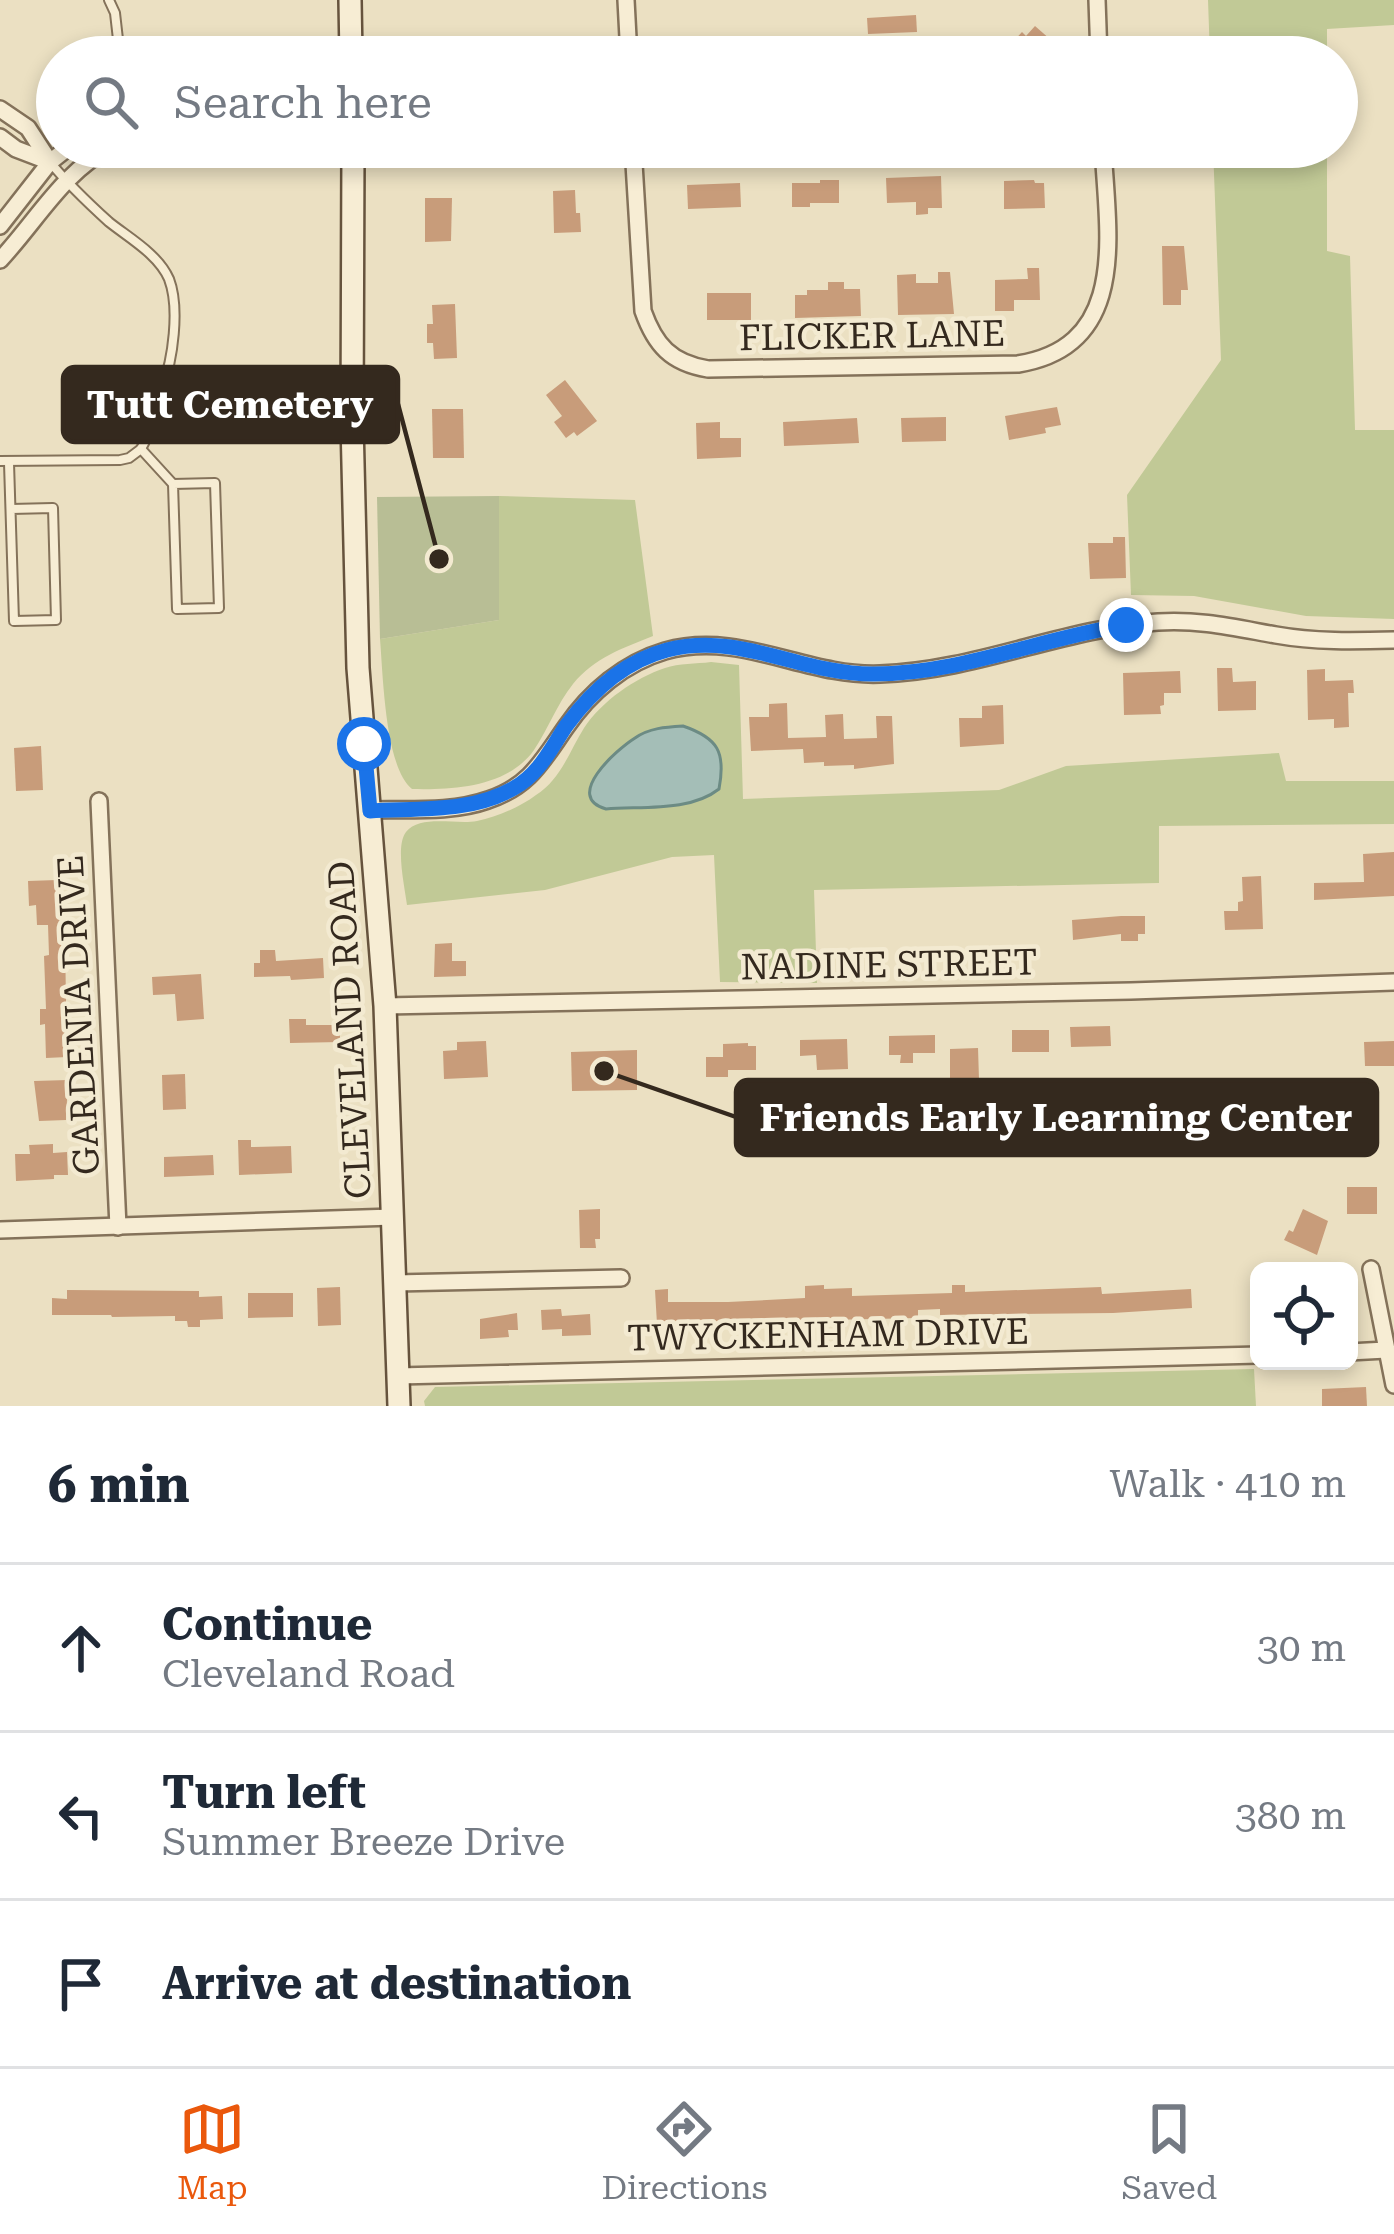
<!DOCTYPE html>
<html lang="en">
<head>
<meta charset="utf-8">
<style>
	:root { --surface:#fff; --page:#f2f2f3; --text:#1f2937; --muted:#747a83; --line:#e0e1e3; --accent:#ea580c }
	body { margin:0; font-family:"Roboto Serif",serif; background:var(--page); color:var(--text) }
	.controls { position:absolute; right:36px; bottom:36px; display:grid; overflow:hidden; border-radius:18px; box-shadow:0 6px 18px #0003 }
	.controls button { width:108px; height:108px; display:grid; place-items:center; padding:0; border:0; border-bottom:3px solid var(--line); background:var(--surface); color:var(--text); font:60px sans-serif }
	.stop { position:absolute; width:36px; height:36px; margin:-27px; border:9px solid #1a73e8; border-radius:50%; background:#fff }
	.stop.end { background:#1a73e8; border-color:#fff; box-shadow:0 3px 12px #0008 }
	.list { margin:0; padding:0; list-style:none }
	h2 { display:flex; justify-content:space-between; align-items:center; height:156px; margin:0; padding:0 48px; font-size:51px }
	h2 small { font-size:39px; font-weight:400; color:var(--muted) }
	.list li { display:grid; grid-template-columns:78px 1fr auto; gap:36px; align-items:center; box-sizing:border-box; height:168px; padding:0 48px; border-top:3px solid var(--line) }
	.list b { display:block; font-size:45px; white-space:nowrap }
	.list p { margin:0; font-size:39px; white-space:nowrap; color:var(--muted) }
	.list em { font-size:39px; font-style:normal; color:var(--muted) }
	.icon { flex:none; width:66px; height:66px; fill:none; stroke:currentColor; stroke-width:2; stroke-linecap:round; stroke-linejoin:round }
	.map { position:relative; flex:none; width:1394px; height:1406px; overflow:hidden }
	.search { position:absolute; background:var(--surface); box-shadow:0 6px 18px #0003; left:36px; right:36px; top:36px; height:132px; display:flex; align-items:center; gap:30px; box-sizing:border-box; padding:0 42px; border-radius:66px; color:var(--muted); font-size:45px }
	.sheet { height:660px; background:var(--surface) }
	nav { display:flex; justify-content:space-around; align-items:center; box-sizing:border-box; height:168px; border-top:3px solid var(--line); background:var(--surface); font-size:33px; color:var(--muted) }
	nav a { display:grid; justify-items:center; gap:6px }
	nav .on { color:var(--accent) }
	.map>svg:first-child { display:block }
</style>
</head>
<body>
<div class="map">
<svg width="1394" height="1406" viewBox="0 0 1394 1406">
	<rect width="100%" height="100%" fill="#ebe0c2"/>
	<!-- green -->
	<g fill="#c1c996">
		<polygon points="1208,0 1394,0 1394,25 1327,29 1327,57 1210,57"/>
		<polygon points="1213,147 1327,147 1327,251 1350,256 1355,430 1394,430 1394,619 1306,616 1194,596 1131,595 1127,495 1221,360"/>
		<path d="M499,496L635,500L653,636C623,648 594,658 573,684C557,704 548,729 534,750C508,787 453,790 412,789C385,768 383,674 380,639L499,620Z"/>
		<path d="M711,662L739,665L743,799L999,790L1066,766L1279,753L1286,781H1394V824L1159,826V883L814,890L817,983L720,982L714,855L672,857L545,890L407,905C405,888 395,846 406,832C420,814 456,825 477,821C497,817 520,807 536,795C561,779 569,752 584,728C602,701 635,678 665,668C679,663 696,664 711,662Z"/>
		<polygon points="1254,1369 1256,1406 425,1406 424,1401 435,1387"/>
	</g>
	<!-- cemetery -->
	<polygon fill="#b8be95" points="499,496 499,620 380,639 377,497"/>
	<!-- water -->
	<path fill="#a4beb7" stroke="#6c8b84" stroke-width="3" d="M683,726C718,738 726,752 719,789C690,812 642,806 606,809C563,797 616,750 635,738C649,728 666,727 683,726Z"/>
	<!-- building -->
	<g fill="#c89c7a">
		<polygon points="916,15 917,32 868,34 867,18"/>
		<polygon points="1035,26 1051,40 1035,57 1006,57 1014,48 1010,45 1022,32 1026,36"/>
		<polygon points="941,176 942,208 928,208 928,214 916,215 916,202 887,203 886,178"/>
		<polygon points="820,180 839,180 839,203 810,203 810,207 792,207 792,183 820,183"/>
		<polygon points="1034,180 1035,183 1044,183 1045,208 1004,209 1004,181"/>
		<polygon points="740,183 741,207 688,209 687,185"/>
		<polygon points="575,190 576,213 580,213 581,232 554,233 553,191"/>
		<polygon points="425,198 452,198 451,241 425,242"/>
		<polygon points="1162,246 1184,246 1188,290 1181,290 1181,305 1163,305"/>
		<polygon points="1027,268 1039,268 1040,300 1014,300 1014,311 995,311 995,280 1028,279"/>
		<polygon points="938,272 950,272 954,314 898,315 897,275 916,274 916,283 938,283"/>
		<polygon points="828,282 844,282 844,289 860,289 861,316 795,318 795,295 807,295 807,290 828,290"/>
		<rect x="707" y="293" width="44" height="27"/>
		<polygon points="455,304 457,358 434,359 433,343 427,343 427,324 433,324 432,305"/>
		<polygon points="565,380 597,421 577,436 574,432 566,438 554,422 562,416 546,395"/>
		<polygon points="1057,407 1061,425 1045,428 1046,433 1009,440 1005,416"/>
		<polygon points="432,409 463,409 464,458 433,458"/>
		<polygon points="946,417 946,441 902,442 901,418"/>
		<polygon points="857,418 859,443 784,446 783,422"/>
		<polygon points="720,422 720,438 741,438 741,457 697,459 696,423"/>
		<polygon points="1113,537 1125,537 1126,578 1090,579 1088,543 1113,543"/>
		<polygon points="1217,668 1232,668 1233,682 1256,681 1256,710 1218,711"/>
		<polygon points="1325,669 1325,681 1353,680 1354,693 1348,693 1349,727 1334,728 1334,719 1308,720 1307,670"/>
		<polygon points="1180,671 1181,693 1164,693 1164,705 1160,706 1161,714 1124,715 1123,673"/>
		<polygon points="787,703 788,738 826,737 825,715 843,714 844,739 877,738 876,716 892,716 894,764 854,769 854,765 824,766 824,762 804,763 803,749 751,751 749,717 769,717 769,704"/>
		<polygon points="1003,705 1004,744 960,747 959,718 982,718 982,706"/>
		<polygon points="41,746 43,790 16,791 14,748"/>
		<polygon points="1394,852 1394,896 1314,900 1314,883 1364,882 1363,854"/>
		<polygon points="1261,876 1263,929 1225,930 1224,911 1238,911 1238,902 1243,901 1242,877"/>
		<polygon points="57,880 58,908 63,908 65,942 67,1057 46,1058 45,1024 40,1025 40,1009 46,1009 44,956 49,955 48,925 37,925 36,905 29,906 28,881"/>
		<polygon points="1121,916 1145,916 1145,934 1138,934 1138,941 1121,941 1121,934 1073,940 1072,920"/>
		<polygon points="452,943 452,961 466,961 466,976 434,977 435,944"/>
		<polygon points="260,950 275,950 276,961 323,958 324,978 291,980 290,976 254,977 254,963 260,963"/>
		<polygon points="201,974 204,1019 177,1021 175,994 153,995 152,977"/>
		<polygon points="289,1019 306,1019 306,1025 340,1025 340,1042 290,1043"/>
		<polygon points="1110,1026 1111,1046 1071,1047 1070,1027"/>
		<rect x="1012" y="1030" width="37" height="22"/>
		<polygon points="935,1035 935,1053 913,1053 913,1063 900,1063 901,1055 889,1055 889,1036"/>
		<polygon points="847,1039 848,1069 817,1070 816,1055 800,1056 800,1040"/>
		<polygon points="486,1041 488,1077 444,1079 443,1051 457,1050 457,1042"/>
		<polygon points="1394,1041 1394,1066 1365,1066 1364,1042"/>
		<polygon points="748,1043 748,1046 756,1046 756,1070 728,1070 728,1077 706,1077 706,1057 723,1057 723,1044"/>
		<polygon points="978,1048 979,1079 950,1079 950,1049"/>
		<polygon points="637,1050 637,1090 572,1091 571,1052"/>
		<polygon points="185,1074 186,1109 163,1110 162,1075"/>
		<polygon points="68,1080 66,1120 39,1121 34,1081"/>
		<polygon points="238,1140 251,1140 251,1147 291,1146 292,1173 239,1175"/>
		<polygon points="53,1144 53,1153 67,1152 68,1175 54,1175 54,1179 16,1181 15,1154 30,1154 29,1145"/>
		<polygon points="213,1155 214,1175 164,1177 164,1157"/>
		<rect x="1347" y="1187" width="30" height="27"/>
		<polygon points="600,1209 600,1239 595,1239 596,1248 580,1248 579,1210"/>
		<polygon points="1303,1209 1328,1221 1317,1255 1284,1240 1289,1230 1293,1232"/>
		<polygon points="824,1285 824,1289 852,1288 852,1296 952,1293 952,1285 965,1285 965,1292 1101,1287 1102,1294 1191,1289 1192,1308 1113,1313 940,1315 940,1309 918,1310 918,1318 657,1324 655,1290 668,1289 668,1302 728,1302 805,1298 805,1286"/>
		<polygon points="340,1287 341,1325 318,1326 317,1288"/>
		<polygon points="67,1290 199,1291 199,1297 222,1296 223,1319 200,1320 200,1327 188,1327 187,1321 175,1321 175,1316 112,1317 111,1315 52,1315 52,1298 67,1299"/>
		<polygon points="248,1293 293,1293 293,1317 248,1318"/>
		<polygon points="561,1309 562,1316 590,1314 591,1335 562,1336 562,1329 542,1330 541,1310"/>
		<polygon points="517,1313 518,1330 508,1330 509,1337 480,1339 480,1319"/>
		<polygon points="1366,1387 1367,1406 1322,1406 1322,1389"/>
	</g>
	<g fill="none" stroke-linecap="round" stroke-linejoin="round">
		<!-- service casing -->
		<g stroke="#84725a" stroke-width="12">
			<g id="service">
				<polyline points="109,0 115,13 120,57"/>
				<path d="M50,162C68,184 88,203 109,222C129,238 158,254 169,279C180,308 173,360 162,388C154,408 152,431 141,449"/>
				<polyline points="141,449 173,484 215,483 219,608 177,609 173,484"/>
				<polyline points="0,461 120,460 129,458 141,449"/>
				<polyline points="9,463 14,621 56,620 53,508 11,509"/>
			</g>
		</g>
		<!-- minor casing -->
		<g stroke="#84725a" stroke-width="20">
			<g id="minor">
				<polyline points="626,0 629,57"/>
				<polyline points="1097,0 1099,57"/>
				<polyline points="0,109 28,128 50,162"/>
				<polyline points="0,137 16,149 50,162"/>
				<polyline points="268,147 317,152 333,147"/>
				<path d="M633,147L643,311C655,345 671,363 708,369L1018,364C1131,346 1107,231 1103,147"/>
				<polyline points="0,226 50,162 69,147"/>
				<path d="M0,260C36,222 64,170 112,147"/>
				<polyline points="99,801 118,1227"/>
				<path d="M370,810C408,809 452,813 488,800C530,786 542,761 566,727C590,692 624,663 665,651C741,630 805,677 880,674C976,671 1063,628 1158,622C1198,619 1236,628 1276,635C1315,642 1354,641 1394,640"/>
				<polyline points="385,1006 1131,991 1394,982"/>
				<polyline points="0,1230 393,1217"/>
				<polyline points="1371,1269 1394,1385"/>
				<polyline points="395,1283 621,1278"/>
				<polyline points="1349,1352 1386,1350"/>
				<polyline points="398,1376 1259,1355"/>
			</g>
		</g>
		<!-- secondary casing -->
		<g stroke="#66533d" stroke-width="26">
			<g id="secondary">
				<polyline points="350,0 351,57"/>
				<polyline points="353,147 352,423 358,668 385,1006 399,1406"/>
			</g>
		</g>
		<!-- service -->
		<use href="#service" stroke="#f7edd4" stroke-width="8"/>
		<!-- minor -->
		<use href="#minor" stroke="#f7edd4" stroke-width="15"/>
		<!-- secondary -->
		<use href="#secondary" stroke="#f7edd4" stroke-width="21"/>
	</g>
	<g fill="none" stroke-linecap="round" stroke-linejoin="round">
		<!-- route -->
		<path stroke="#1a73e8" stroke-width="15" d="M364,744L370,811C418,808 471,813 514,788C539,774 550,750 566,726C591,692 625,661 667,650C740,631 802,675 874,674C961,674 1041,638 1126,625"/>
	</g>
	<g text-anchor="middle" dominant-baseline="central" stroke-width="9" stroke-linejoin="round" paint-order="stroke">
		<!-- street labels -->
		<g font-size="36" fill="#34291e" stroke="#f3ead1">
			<text transform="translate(872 336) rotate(-1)">FLICKER LANE</text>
			<text transform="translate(889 965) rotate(-1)">NADINE STREET</text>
			<text transform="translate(79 1015) rotate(-93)">GARDENIA DRIVE</text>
			<text transform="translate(350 1030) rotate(-93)">CLEVELAND ROAD</text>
			<text transform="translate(828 1335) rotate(-1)">TWYCKENHAM DRIVE</text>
		</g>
	</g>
	<!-- callouts -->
	<path fill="none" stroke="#34291e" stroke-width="4.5" d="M439 559L398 404M604 1071L736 1117"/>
	<g fill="#34291e" stroke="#f3ead1" stroke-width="4.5">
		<circle cx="439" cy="559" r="12"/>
		<circle cx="604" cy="1071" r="12"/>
	</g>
	<g fill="#34291e" stroke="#34291e" stroke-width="4.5">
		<rect x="63" y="367" width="335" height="75" rx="12"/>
		<rect x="736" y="1080" width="641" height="75" rx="12"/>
	</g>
	<g font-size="39" text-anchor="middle" font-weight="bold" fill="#fff">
		<text x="230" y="418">Tutt Cemetery</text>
		<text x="1056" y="1131">Friends Early Learning Center</text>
	</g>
</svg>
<div class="controls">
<button><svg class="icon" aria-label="locate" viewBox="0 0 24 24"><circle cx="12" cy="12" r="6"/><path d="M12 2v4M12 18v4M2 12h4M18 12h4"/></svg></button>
</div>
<div class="stop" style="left:364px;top:744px"></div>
<div class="stop end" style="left:1126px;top:625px"></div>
<div class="search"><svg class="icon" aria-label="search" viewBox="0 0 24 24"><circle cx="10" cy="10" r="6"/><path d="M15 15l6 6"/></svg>Search here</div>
</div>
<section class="sheet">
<h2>6 min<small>Walk · 410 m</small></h2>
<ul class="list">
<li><svg class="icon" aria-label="ahead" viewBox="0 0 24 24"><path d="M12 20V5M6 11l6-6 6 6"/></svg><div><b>Continue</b><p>Cleveland Road</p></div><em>30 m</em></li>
<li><svg class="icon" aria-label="left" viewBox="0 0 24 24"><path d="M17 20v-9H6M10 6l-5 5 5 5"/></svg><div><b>Turn left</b><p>Summer Breeze Drive</p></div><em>380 m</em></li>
<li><svg class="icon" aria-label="arrive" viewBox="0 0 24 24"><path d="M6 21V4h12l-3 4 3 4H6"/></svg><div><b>Arrive at destination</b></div></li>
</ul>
</section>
<nav>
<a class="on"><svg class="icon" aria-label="map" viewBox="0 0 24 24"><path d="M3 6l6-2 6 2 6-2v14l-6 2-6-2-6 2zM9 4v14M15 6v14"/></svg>Map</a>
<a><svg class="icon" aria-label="directions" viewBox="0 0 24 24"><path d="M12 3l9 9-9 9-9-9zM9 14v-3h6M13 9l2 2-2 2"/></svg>Directions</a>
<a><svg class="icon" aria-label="saved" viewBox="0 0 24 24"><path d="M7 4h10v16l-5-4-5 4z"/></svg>Saved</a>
</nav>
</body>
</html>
